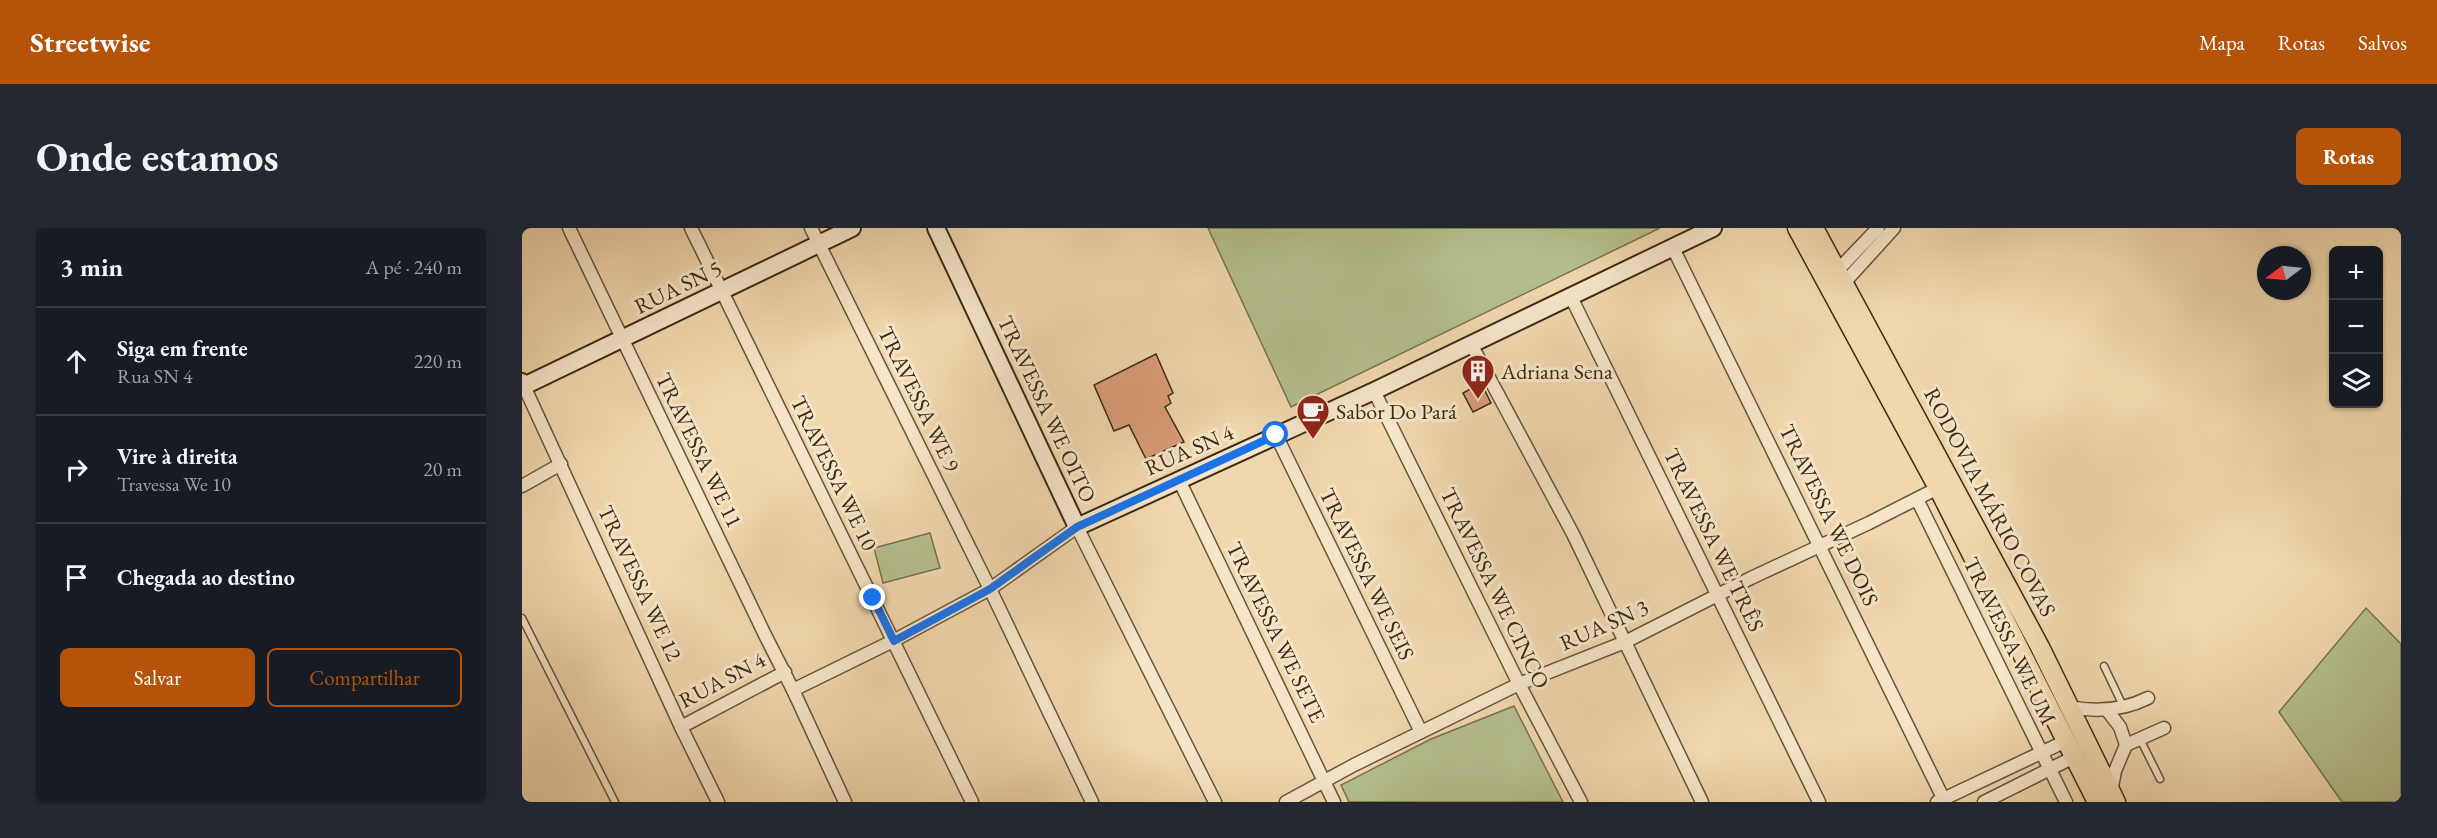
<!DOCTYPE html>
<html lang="pt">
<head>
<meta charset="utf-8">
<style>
	:root { --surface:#171b24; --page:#242831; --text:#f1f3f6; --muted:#9ea1a6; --line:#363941; --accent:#b45309 }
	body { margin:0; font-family:"EB Garamond",serif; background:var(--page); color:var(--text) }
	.controls { position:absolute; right:18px; top:18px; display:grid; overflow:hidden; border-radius:9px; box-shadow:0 2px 4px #0004 }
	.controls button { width:54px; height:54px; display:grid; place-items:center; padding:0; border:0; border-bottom:2px solid var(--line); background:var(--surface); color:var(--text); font:30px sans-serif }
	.compass { position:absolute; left:1735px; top:18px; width:54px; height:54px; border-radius:50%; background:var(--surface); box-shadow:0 2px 4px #0004; rotate:254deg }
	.stop { position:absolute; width:18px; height:18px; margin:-14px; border:4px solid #1a73e8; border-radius:50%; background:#fff }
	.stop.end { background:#1a73e8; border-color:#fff; box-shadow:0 2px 6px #0008 }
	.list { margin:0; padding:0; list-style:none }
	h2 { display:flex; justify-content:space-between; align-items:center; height:78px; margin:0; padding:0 24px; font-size:26px }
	h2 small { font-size:20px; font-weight:400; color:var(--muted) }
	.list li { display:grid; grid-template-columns:39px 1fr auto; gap:18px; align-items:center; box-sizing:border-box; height:108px; padding:0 24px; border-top:2px solid var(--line) }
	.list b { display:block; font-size:22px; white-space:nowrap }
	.list p { margin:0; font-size:20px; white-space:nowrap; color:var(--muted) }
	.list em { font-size:20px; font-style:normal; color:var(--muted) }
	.actions { display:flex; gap:12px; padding:18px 24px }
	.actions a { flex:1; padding:14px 0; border:2px solid var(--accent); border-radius:9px; text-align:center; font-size:21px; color:var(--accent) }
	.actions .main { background:var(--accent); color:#fff }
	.icon { flex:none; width:33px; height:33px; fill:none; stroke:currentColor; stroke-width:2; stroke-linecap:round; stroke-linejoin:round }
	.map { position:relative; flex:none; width:1879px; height:574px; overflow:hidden; border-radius:9px }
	header { display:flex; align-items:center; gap:36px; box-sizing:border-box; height:84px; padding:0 30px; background:var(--accent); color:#fff }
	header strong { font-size:28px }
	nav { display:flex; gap:33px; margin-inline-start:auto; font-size:21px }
	.intro { display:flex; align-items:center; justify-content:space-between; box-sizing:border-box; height:144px; padding:0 36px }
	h1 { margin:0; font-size:42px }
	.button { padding:15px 27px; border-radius:9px; background:var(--accent); color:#fff; font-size:21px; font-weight:700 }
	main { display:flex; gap:36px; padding:0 36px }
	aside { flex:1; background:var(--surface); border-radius:9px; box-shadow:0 2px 4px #0004 }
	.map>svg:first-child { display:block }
</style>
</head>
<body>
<header>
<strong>Streetwise</strong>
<nav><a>Mapa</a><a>Rotas</a><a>Salvos</a></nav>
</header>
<div class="intro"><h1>Onde estamos</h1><a class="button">Rotas</a></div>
<main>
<aside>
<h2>3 min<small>A pé · 240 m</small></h2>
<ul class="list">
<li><svg class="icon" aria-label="ahead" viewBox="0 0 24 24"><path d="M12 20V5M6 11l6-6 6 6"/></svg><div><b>Siga em frente</b><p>Rua SN 4</p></div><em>220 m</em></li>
<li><svg class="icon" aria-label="right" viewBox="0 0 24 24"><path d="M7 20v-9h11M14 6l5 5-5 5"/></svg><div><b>Vire à direita</b><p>Travessa We 10</p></div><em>20 m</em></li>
<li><svg class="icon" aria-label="arrive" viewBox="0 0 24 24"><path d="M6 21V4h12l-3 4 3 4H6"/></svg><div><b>Chegada ao destino</b></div></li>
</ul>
<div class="actions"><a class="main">Salvar</a><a>Compartilhar</a></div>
</aside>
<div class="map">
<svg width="1879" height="574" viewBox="0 0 1879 574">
	<rect width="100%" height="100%" fill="#f1d7ad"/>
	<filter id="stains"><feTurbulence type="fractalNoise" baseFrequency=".00333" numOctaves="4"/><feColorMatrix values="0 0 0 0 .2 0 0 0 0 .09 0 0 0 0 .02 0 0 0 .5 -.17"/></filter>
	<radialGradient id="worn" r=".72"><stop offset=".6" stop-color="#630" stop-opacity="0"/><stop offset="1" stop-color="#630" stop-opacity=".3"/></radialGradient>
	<!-- green -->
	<g fill="#b5bf8e" stroke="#787450" stroke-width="1.5">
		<polygon points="686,0 1138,0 769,179"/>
		<polygon points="408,305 418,340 361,355 352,320"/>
		<polygon points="1844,380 1879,416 1879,574 1820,574 1757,484"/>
		<polygon points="992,478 1041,574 827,574 819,557 909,511"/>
	</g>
	<!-- building -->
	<g fill="#da9d78" stroke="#3b2a13" stroke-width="1.5">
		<polygon points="634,126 651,165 646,168 649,175 643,179 662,214 624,231 607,197 592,203 572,157"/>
		<polygon points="959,155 969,175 951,184 941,165"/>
	</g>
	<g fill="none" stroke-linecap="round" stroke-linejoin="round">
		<!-- service casing -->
		<g stroke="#68553a" stroke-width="9">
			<g id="service">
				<polyline points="0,390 93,574"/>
				<polyline points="1582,438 1602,480"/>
				<polyline points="1618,511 1638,551"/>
			</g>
		</g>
		<!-- minor casing -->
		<g stroke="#68553a" stroke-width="15">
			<g id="minor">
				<polyline points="47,0 244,409 271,462 323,574"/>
				<polyline points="169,0 450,574"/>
				<polyline points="289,0 468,361 570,574"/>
				<polyline points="1151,20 1423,574"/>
				<polyline points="1316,42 1356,0"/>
				<polyline points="1323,54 1372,0"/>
				<polyline points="1049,69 1297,574"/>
				<polyline points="949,116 1051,306 1180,574"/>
				<polyline points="2,158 159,499 196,574"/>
				<polyline points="852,163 997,456 1059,574"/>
				<polyline points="754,207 899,504"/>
				<polyline points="657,252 812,574"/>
				<polyline points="0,258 39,236"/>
				<polyline points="1395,271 1544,574"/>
				<polyline points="271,462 371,413 468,361 555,299 693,574"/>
				<path d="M1547,479C1574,484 1600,483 1626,470"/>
				<polyline points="1585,482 1598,499 1604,517"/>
				<polyline points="159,499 263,444"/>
				<polyline points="1589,564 1593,543 1604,517 1642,500"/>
				<polyline points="764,574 832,537 997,456 1103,414 1229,350 1347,295 1416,260"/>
				<polyline points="1415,574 1544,513"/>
				<polyline points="1462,574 1552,529"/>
			</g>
		</g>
		<!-- secondary casing -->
		<g stroke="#3b2a13" stroke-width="20">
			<g id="secondary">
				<polyline points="414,0 555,299 852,163 1191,0"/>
				<polyline points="0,154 2,158 330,0"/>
			</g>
		</g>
		<!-- primary casing -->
		<g stroke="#3b2a13" stroke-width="21">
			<g id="primary">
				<polyline points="1275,0 1416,260 1575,574"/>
				<polyline points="1292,0 1518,419 1594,574"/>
			</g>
		</g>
		<!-- service -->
		<use href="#service" stroke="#f6e5ca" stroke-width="6"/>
		<!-- minor -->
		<use href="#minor" stroke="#f6e5ca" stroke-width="12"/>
		<!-- secondary -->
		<use href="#secondary" stroke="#f6e5ca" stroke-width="16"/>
		<!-- primary -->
		<use href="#primary" stroke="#f1d7ad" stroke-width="18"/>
	</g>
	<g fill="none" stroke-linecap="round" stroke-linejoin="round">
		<!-- route -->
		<polyline stroke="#1a73e8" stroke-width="8" points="351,370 372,413 468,361 555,299 754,207"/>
	</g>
	<!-- icons -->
	<defs>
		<g id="building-pin" transform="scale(1.725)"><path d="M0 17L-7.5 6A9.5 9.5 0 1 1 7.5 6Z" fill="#8f2418" stroke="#f6e5ca"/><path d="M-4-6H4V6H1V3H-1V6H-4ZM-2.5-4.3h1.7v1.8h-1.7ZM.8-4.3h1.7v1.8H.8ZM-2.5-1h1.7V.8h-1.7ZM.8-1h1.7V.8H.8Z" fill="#fff"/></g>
		<g id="cafe-pin" transform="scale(1.725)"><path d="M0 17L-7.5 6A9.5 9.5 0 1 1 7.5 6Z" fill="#8f2418" stroke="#f6e5ca"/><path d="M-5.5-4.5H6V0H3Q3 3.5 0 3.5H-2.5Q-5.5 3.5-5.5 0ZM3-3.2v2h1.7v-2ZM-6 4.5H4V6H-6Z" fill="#fff"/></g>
	</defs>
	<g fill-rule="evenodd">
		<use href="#building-pin" x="956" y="143"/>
		<use href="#cafe-pin" x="791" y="183"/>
	</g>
	<g text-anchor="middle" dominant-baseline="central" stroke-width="6" stroke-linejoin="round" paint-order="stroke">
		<!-- street labels -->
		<g font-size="22" fill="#3b2a13" stroke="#f6e5ca">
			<text transform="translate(156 59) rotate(-26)">RUA SN 5</text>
			<text transform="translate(397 171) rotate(64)">TRAVESSA WE 9</text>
			<text transform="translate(525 181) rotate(65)">TRAVESSA WE OITO</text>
			<text transform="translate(177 222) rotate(64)">TRAVESSA WE 11</text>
			<text transform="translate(667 222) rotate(-24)">RUA SN 4</text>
			<text transform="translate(312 245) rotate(64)">TRAVESSA WE 10</text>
			<text transform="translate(1468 274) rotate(62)">RODOVIA MÁRIO COVAS</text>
			<text transform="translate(1307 287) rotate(64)">TRAVESSA WE DOIS</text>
			<text transform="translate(1192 312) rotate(64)">TRAVESSA WE TRÊS</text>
			<text transform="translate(845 346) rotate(64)">TRAVESSA WE SEIS</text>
			<text transform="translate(118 355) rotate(65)">TRAVESSA WE 12</text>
			<text transform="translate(973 360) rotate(64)">TRAVESSA WE CINCO</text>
			<text transform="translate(1082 397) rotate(-24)">RUA SN 3</text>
			<text transform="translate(754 404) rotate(64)">TRAVESSA WE SETE</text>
			<text transform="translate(1488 413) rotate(64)">TRAVESSA WE UM</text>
			<text transform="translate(200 452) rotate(-28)">RUA SN 4</text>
		</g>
		<!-- poi labels -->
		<g font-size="22" fill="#3b2a13" stroke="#f6e5ca" text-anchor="start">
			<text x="979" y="143">Adriana Sena</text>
			<text x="814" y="183">Sabor Do Pará</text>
		</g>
	</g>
	<rect width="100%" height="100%" filter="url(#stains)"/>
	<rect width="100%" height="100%" fill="url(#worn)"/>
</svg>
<div class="controls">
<button>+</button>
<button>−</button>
<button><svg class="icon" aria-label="layers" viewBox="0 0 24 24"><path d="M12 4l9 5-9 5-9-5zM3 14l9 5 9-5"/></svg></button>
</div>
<svg class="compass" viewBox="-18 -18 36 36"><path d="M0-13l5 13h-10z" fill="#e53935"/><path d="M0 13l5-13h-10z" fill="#9ea1a6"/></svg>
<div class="stop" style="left:754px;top:207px"></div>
<div class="stop end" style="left:351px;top:370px"></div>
</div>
</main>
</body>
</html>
